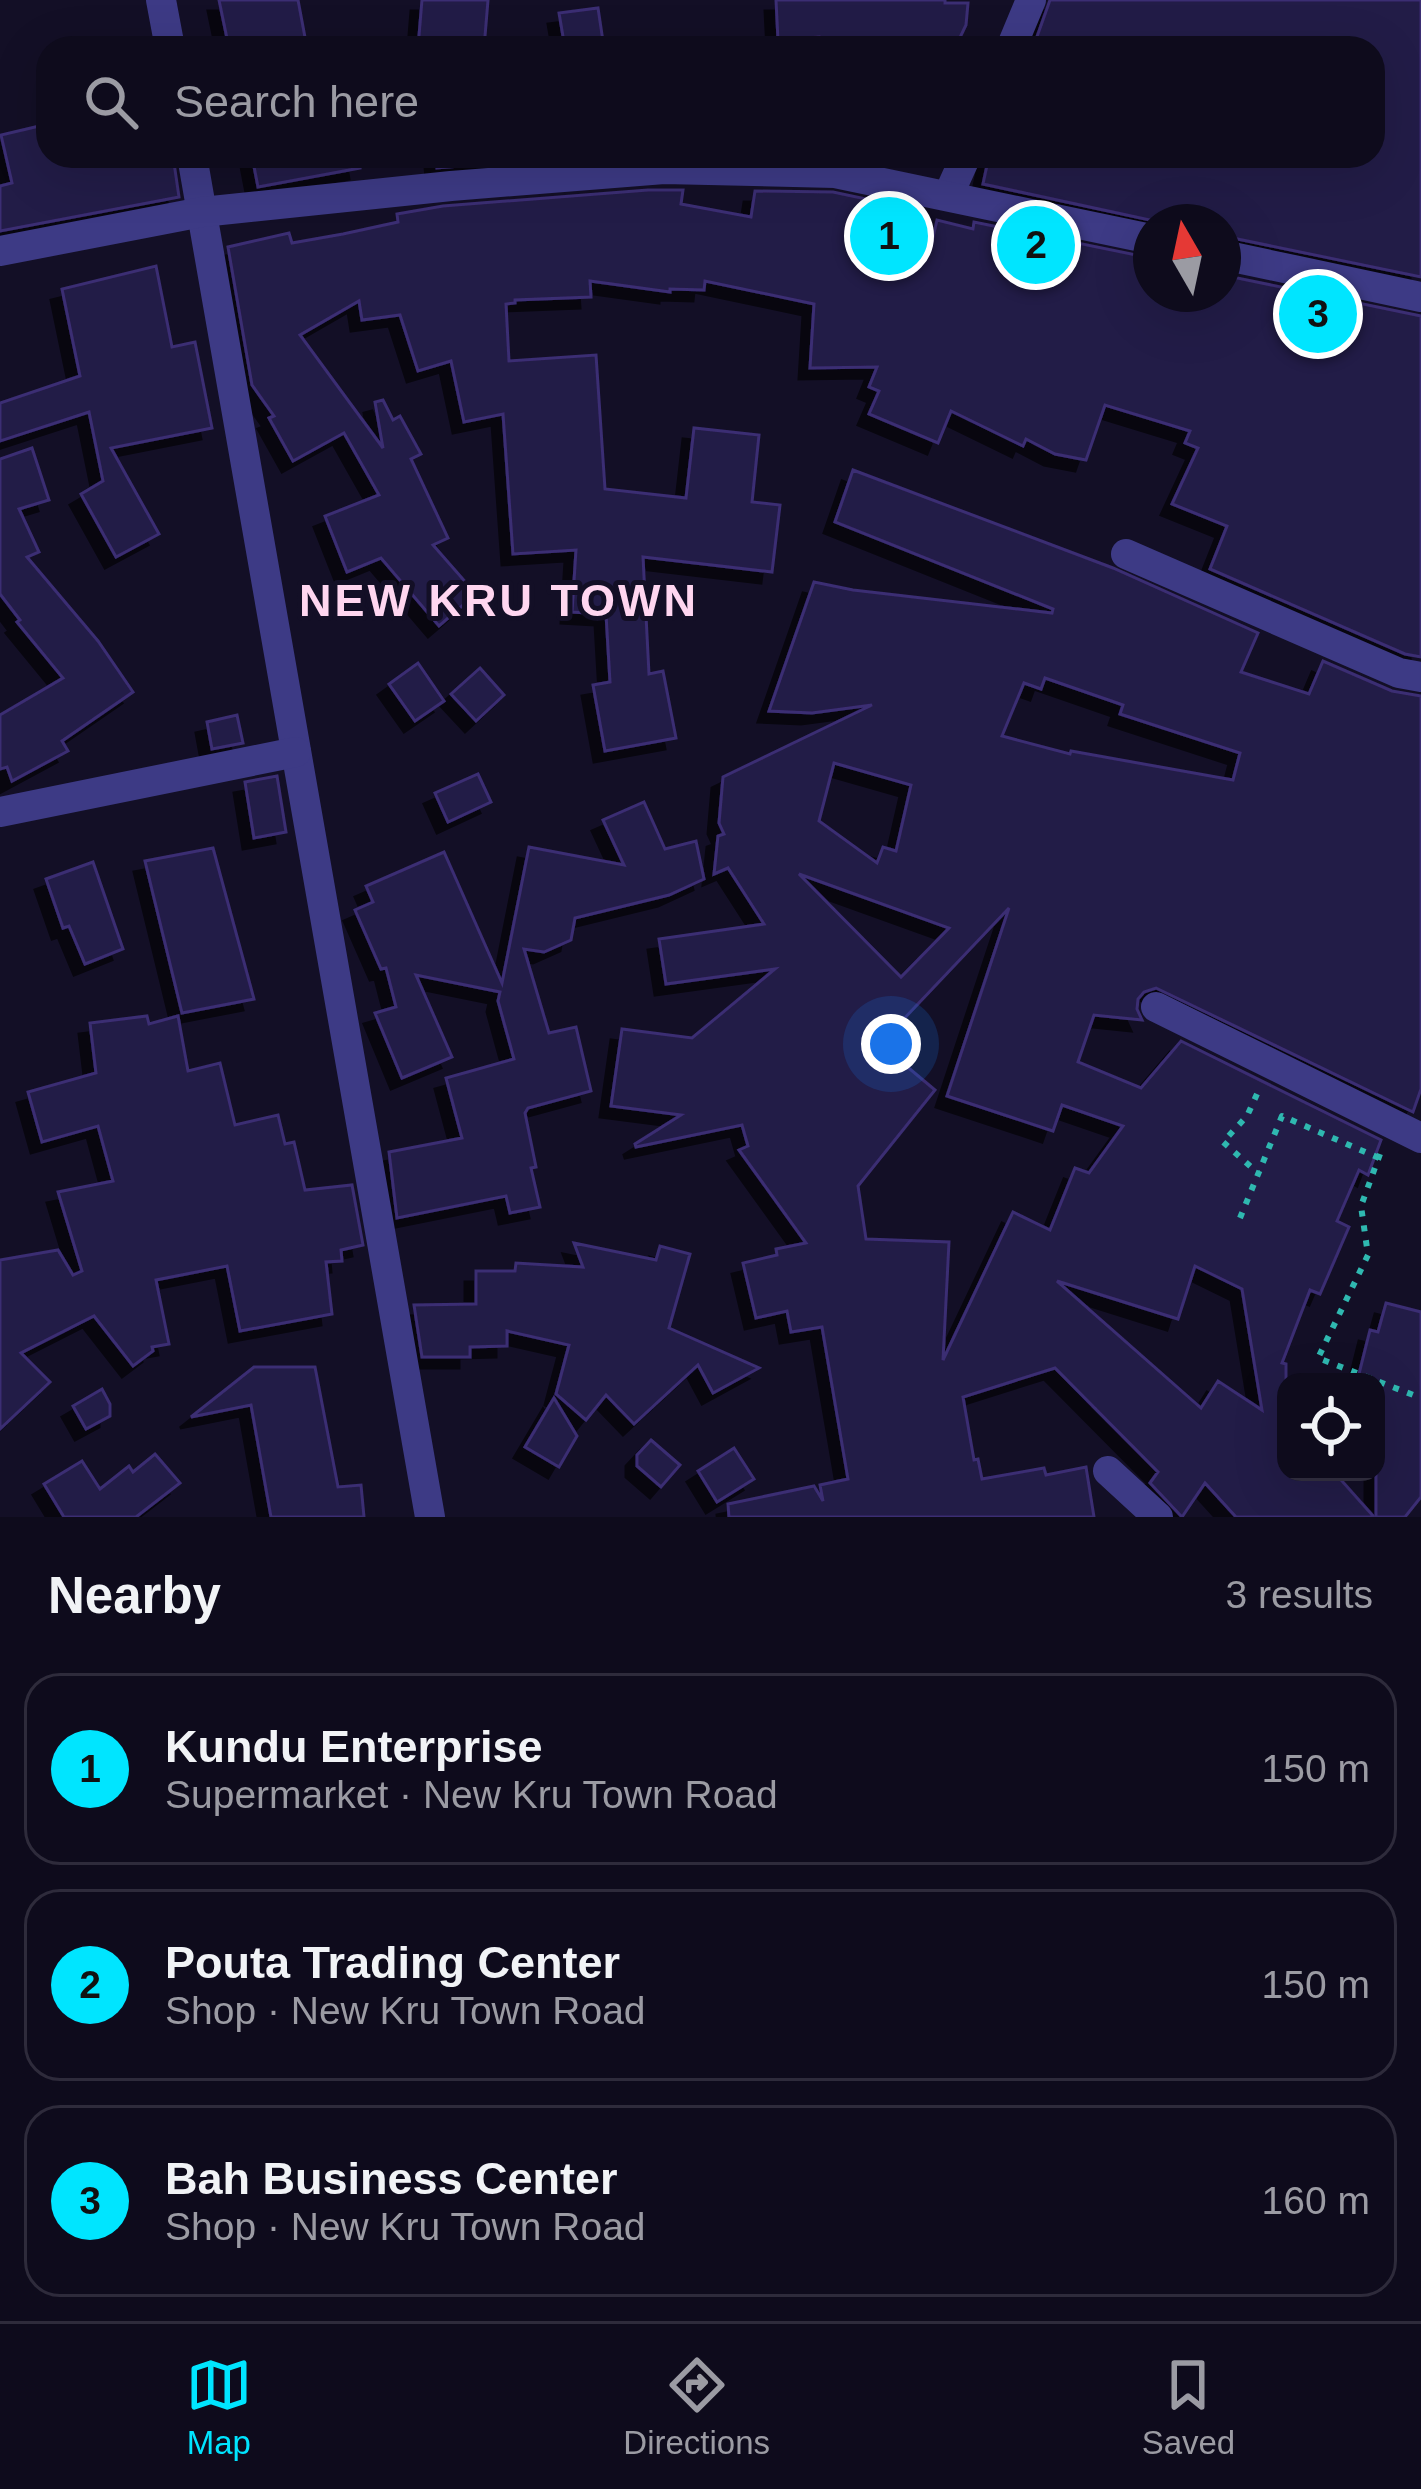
<!DOCTYPE html>
<html lang="en">
<head>
<meta charset="utf-8">
<style>
	:root { --surface:#0e0b1c; --page:#1c1929; --text:#f1f3f6; --muted:#9b9ba3; --line:#2e2b3b; --accent:#00e5ff }
	body { margin:0; font-family:Helvetica,sans-serif; background:var(--page); color:var(--text) }
	.controls { position:absolute; right:36px; bottom:36px; display:grid; overflow:hidden; border-radius:24px; box-shadow:0 12px 48px #0002 }
	.controls button { width:108px; height:108px; display:grid; place-items:center; padding:0; border:0; border-bottom:3px solid var(--line); background:var(--surface); color:var(--text); font:60px sans-serif }
	.compass { position:absolute; left:1133px; top:204px; width:108px; height:108px; border-radius:50%; background:var(--surface); box-shadow:0 12px 48px #0002; rotate:351deg }
	.you { position:absolute; left:891px; top:1044px; width:42px; height:42px; margin:-30px; border:9px solid #fff; border-radius:50%; background:#1a73e8; box-shadow:0 0 0 18px #1a73e833 }
	.badge { display:grid; place-items:center; width:78px; height:78px; border-radius:50%; background:var(--accent); color:#111; font-size:39px; font-weight:700 }
	.pin { position:absolute; translate:-50% -50%; border:6px solid #fff; box-shadow:0 3px 12px #0006 }
	.list { margin:0; padding:0; list-style:none }
	h2 { display:flex; justify-content:space-between; align-items:center; height:156px; margin:0; padding:0 48px; font-size:51px }
	h2 small { font-size:39px; font-weight:400; color:var(--muted) }
	.list li { display:grid; grid-template-columns:78px 1fr auto; gap:36px; align-items:center; box-sizing:border-box; height:192px; margin:0 24px 24px; padding:0 24px; border:3px solid var(--line); border-radius:36px }
	.list b { display:block; font-size:45px; white-space:nowrap }
	.list p { margin:0; font-size:39px; white-space:nowrap; color:var(--muted) }
	.list em { font-size:39px; font-style:normal; color:var(--muted) }
	.icon { flex:none; width:66px; height:66px; fill:none; stroke:currentColor; stroke-width:2; stroke-linecap:round; stroke-linejoin:round }
	.map { position:relative; flex:none; width:1421px; height:1517px; overflow:hidden }
	.search { position:absolute; background:var(--surface); box-shadow:0 12px 48px #0002; left:36px; right:36px; top:36px; height:132px; display:flex; align-items:center; gap:30px; box-sizing:border-box; padding:0 42px; border-radius:36px; color:var(--muted); font-size:45px }
	.sheet { height:804px; background:var(--surface) }
	nav { display:flex; justify-content:space-around; align-items:center; box-sizing:border-box; height:168px; border-top:3px solid var(--line); background:var(--surface); font-size:33px; color:var(--muted) }
	nav a { display:grid; justify-items:center; gap:6px }
	nav .on { color:var(--accent) }
	.map>svg:first-child { display:block }
</style>
</head>
<body>
<div class="map">
<svg width="1421" height="1517" viewBox="0 0 1421 1517">
	<defs>
		<filter id="shadow"><feDropShadow dx="-11" dy="11" stdDeviation="0" flood-color="#0009"/></filter>
	</defs>
	<rect width="100%" height="100%" fill="#130f26"/>
	<!-- building -->
	<g fill="#241b47" stroke="#3b2d73" stroke-width="3" fill-rule="evenodd" filter="url(#shadow)">
		<polygon points="219,0 298,0 307,48 229,48"/>
		<polygon points="422,0 488,0 484,48 418,48"/>
		<polygon points="776,0 945,0 945,3 968,3 966,25 955,48 819,48 819,37 778,40"/>
		<polygon points="1050,0 1421,0 1421,277 1223,236 1223,222 1159,222 983,184 989,156 1373,156 1373,48 1033,48"/>
		<polygon points="598,8 604,48 565,48 559,13"/>
		<polygon points="48,124 48,156 173,156 179,197 0,231 0,186 12,183 1,135"/>
		<polygon points="252,156 358,156 360,168 258,187"/>
		<polygon points="436,156 582,156 437,168"/>
		<polygon points="648,190 683,190 681,204 751,217 755,191 833,192 885,203 878,218 931,246 937,220 973,229 974,222 1151,258 1151,294 1223,294 1223,275 1421,316 1421,657 1405,654 1210,569 1227,526 1172,504 1198,448 1185,443 1190,431 1105,405 1086,460 1055,454 1026,439 1023,446 951,411 938,443 869,414 879,391 869,387 877,367 810,368 814,304 705,281 704,290 670,289 670,292 590,281 591,297 515,300 515,303 506,304 509,361 596,355 605,489 686,498 694,428 759,435 752,502 780,505 772,572 643,557 649,674 663,671 676,738 605,751 593,685 610,682 606,614 572,612 576,550 513,554 503,414 464,422 451,361 418,371 400,315 362,320 359,301 300,335 383,448 375,402 383,400 393,420 400,416 421,454 411,459 448,538 433,545 476,594 439,626 381,558 347,572 325,516 379,495 344,433 293,461 269,418 274,416 252,385 228,247 289,233 292,243 343,234 398,222 397,214 443,206"/>
		<polygon points="156,266 172,347 195,342 212,428 111,448 159,534 116,557 81,494 103,481 89,412 0,441 0,403 80,376 62,289"/>
		<polygon points="32,448 49,500 19,509 39,552 27,557 98,641 133,692 62,741 68,751 12,781 7,767 0,769 0,715 63,678 17,622 20,620 0,594 0,459"/>
		<path d="M853,470L1113,568L1258,633L1241,672L1309,694L1323,661L1392,691L1421,696V1089L1413,1112L1156,988L1144,992L1138,999L1137,1009L1142,1020L1094,1015L1078,1062L1141,1088L1181,1041L1381,1140L1368,1175L1359,1170L1337,1221L1349,1227L1320,1294L1310,1290L1282,1363L1286,1364V1472H1334L1374,1517H1236L1205,1483L1182,1517L1150,1483L1158,1472L1055,1368L963,1397L974,1460L978,1459L982,1479L1044,1468L1046,1475L1086,1467L1094,1517H729L728,1504L814,1486L823,1501L820,1485L848,1479L822,1327L791,1332L787,1311L756,1318L743,1263L777,1255L776,1249L806,1243L739,1150L748,1146L742,1125L636,1147L635,1144L681,1115L611,1106L622,1029L692,1038L775,969L666,984L659,939L764,924L728,868L714,874L718,836L724,834L719,823L723,777L872,705L812,713L769,711L814,582L853,590L1052,613L1053,609L835,522ZM1045,678L1123,705L1120,714L1240,753L1233,780L1071,751L1070,754L1002,736L1024,683L1041,689ZM834,763L911,785L896,851L883,847L877,863L819,821ZM799,874L949,928L901,977ZM1009,908L947,1096L1053,1131L1062,1105L1123,1126L1089,1173L1075,1168L1050,1230L1013,1212L943,1360L949,1242L866,1239L858,1186L935,1090L880,1044ZM1195,1266L1242,1289L1262,1410L1218,1381L1201,1408L1057,1281L1178,1319Z"/>
		<polygon points="418,663 444,701 415,721 389,684"/>
		<polygon points="480,668 504,695 476,721 451,694"/>
		<polygon points="237,715 243,743 212,749 207,722"/>
		<polygon points="478,774 491,802 448,822 435,793"/>
		<polygon points="277,776 286,832 254,838 245,782"/>
		<polygon points="644,802 665,849 696,841 704,879 669,895 575,918 571,940 544,952 524,949 549,1033 576,1027 591,1091 528,1108 525,1113 536,1167 531,1168 540,1207 510,1213 506,1196 397,1218 389,1152 462,1138 446,1078 514,1059 498,1001 500,992 416,975 452,1057 402,1078 375,1013 396,1007 386,968 381,969 355,910 373,902 366,886 444,852 502,983 529,847 624,865 603,820"/>
		<polygon points="213,848 254,999 182,1013 145,861"/>
		<polygon points="93,862 123,949 85,964 69,926 63,928 46,879"/>
		<polygon points="147,1016 149,1024 178,1016 188,1071 220,1063 235,1125 278,1115 285,1144 294,1142 305,1190 352,1185 363,1245 341,1250 342,1261 326,1262 332,1314 240,1331 227,1266 156,1280 169,1344 152,1347 153,1351 133,1366 94,1316 21,1353 50,1382 0,1429 0,1260 58,1250 73,1275 82,1271 58,1192 113,1181 98,1126 42,1142 28,1092 96,1073 90,1023"/>
		<polygon points="574,1243 656,1260 660,1246 690,1254 669,1328 759,1368 713,1393 698,1365 634,1424 606,1395 586,1420 556,1394 569,1345 507,1331 507,1346 470,1347 470,1357 422,1357 414,1305 476,1304 476,1271 515,1271 516,1263 583,1267"/>
		<polygon points="1386,1303 1421,1312 1421,1497 1405,1517 1376,1517 1376,1382 1357,1382 1370,1330 1378,1332"/>
		<polygon points="254,1367 315,1367 338,1487 361,1485 364,1517 271,1517 251,1405 191,1417"/>
		<polygon points="102,1389 110,1404 110,1416 86,1429 73,1406"/>
		<polygon points="554,1398 577,1436 559,1467 525,1447"/>
		<polygon points="651,1440 680,1465 661,1487 637,1466 637,1455"/>
		<polygon points="734,1448 754,1479 717,1502 698,1471"/>
		<polygon points="155,1454 180,1483 136,1517 64,1517 44,1484 82,1461 100,1489 129,1466 133,1472"/>
	</g>
	<g fill="none" stroke-linecap="round" stroke-linejoin="round">
		<!-- path -->
		<g stroke="#2fb8b0" stroke-width="6" stroke-dasharray="6 9" stroke-linecap="butt">
			<polyline points="1257,1094 1247,1116 1223,1142 1258,1173"/>
			<polyline points="1380,1154 1361,1206 1368,1255 1318,1358 1421,1398"/>
			<polyline points="1240,1218 1282,1116 1379,1158"/>
		</g>
		<!-- street -->
		<g stroke="#3d3a85" stroke-width="30">
			<polyline points="161,0 170,48"/>
			<polyline points="1011,48 1031,0"/>
			<polyline points="192,156 430,1517"/>
			<polyline points="948,196 966,156"/>
			<polyline points="0,251 202,212 451,186 664,169 835,173 1151,239"/>
			<polyline points="1223,255 1421,297"/>
			<polyline points="1126,554 1399,673 1421,677"/>
			<polyline points="0,812 296,752"/>
			<polyline points="1156,1007 1421,1138"/>
			<polyline points="1108,1471 1158,1517"/>
		</g>
	</g>
	<g text-anchor="middle" dominant-baseline="central" stroke-width="10" stroke-linejoin="round" paint-order="stroke">
		<!-- district labels -->
		<g font-size="45" font-weight="bold" letter-spacing="3" fill="#ffd6f0" stroke="#130f26">
			<text x="499" y="600">NEW KRU TOWN</text>
		</g>
	</g>
</svg>
<div class="controls">
<button><svg class="icon" aria-label="locate" viewBox="0 0 24 24"><circle cx="12" cy="12" r="6"/><path d="M12 2v4M12 18v4M2 12h4M18 12h4"/></svg></button>
</div>
<svg class="compass" viewBox="-18 -18 36 36"><path d="M0-13l5 13h-10z" fill="#e53935"/><path d="M0 13l5-13h-10z" fill="#9b9ba3"/></svg>
<div class="you"></div>
<div class="pin badge" style="left:889px;top:236px">1</div>
<div class="pin badge" style="left:1036px;top:245px">2</div>
<div class="pin badge" style="left:1318px;top:314px">3</div>
<div class="search"><svg class="icon" aria-label="search" viewBox="0 0 24 24"><circle cx="10" cy="10" r="6"/><path d="M15 15l6 6"/></svg>Search here</div>
</div>
<section class="sheet">
<h2>Nearby<small>3 results</small></h2>
<ul class="list">
<li><span class="badge">1</span><div><b>Kundu Enterprise</b><p>Supermarket · New Kru Town Road</p></div><em>150 m</em></li>
<li><span class="badge">2</span><div><b>Pouta Trading Center</b><p>Shop · New Kru Town Road</p></div><em>150 m</em></li>
<li><span class="badge">3</span><div><b>Bah Business Center</b><p>Shop · New Kru Town Road</p></div><em>160 m</em></li>
</ul>
</section>
<nav>
<a class="on"><svg class="icon" aria-label="map" viewBox="0 0 24 24"><path d="M3 6l6-2 6 2 6-2v14l-6 2-6-2-6 2zM9 4v14M15 6v14"/></svg>Map</a>
<a><svg class="icon" aria-label="directions" viewBox="0 0 24 24"><path d="M12 3l9 9-9 9-9-9zM9 14v-3h6M13 9l2 2-2 2"/></svg>Directions</a>
<a><svg class="icon" aria-label="saved" viewBox="0 0 24 24"><path d="M7 4h10v16l-5-4-5 4z"/></svg>Saved</a>
</nav>
</body>
</html>
